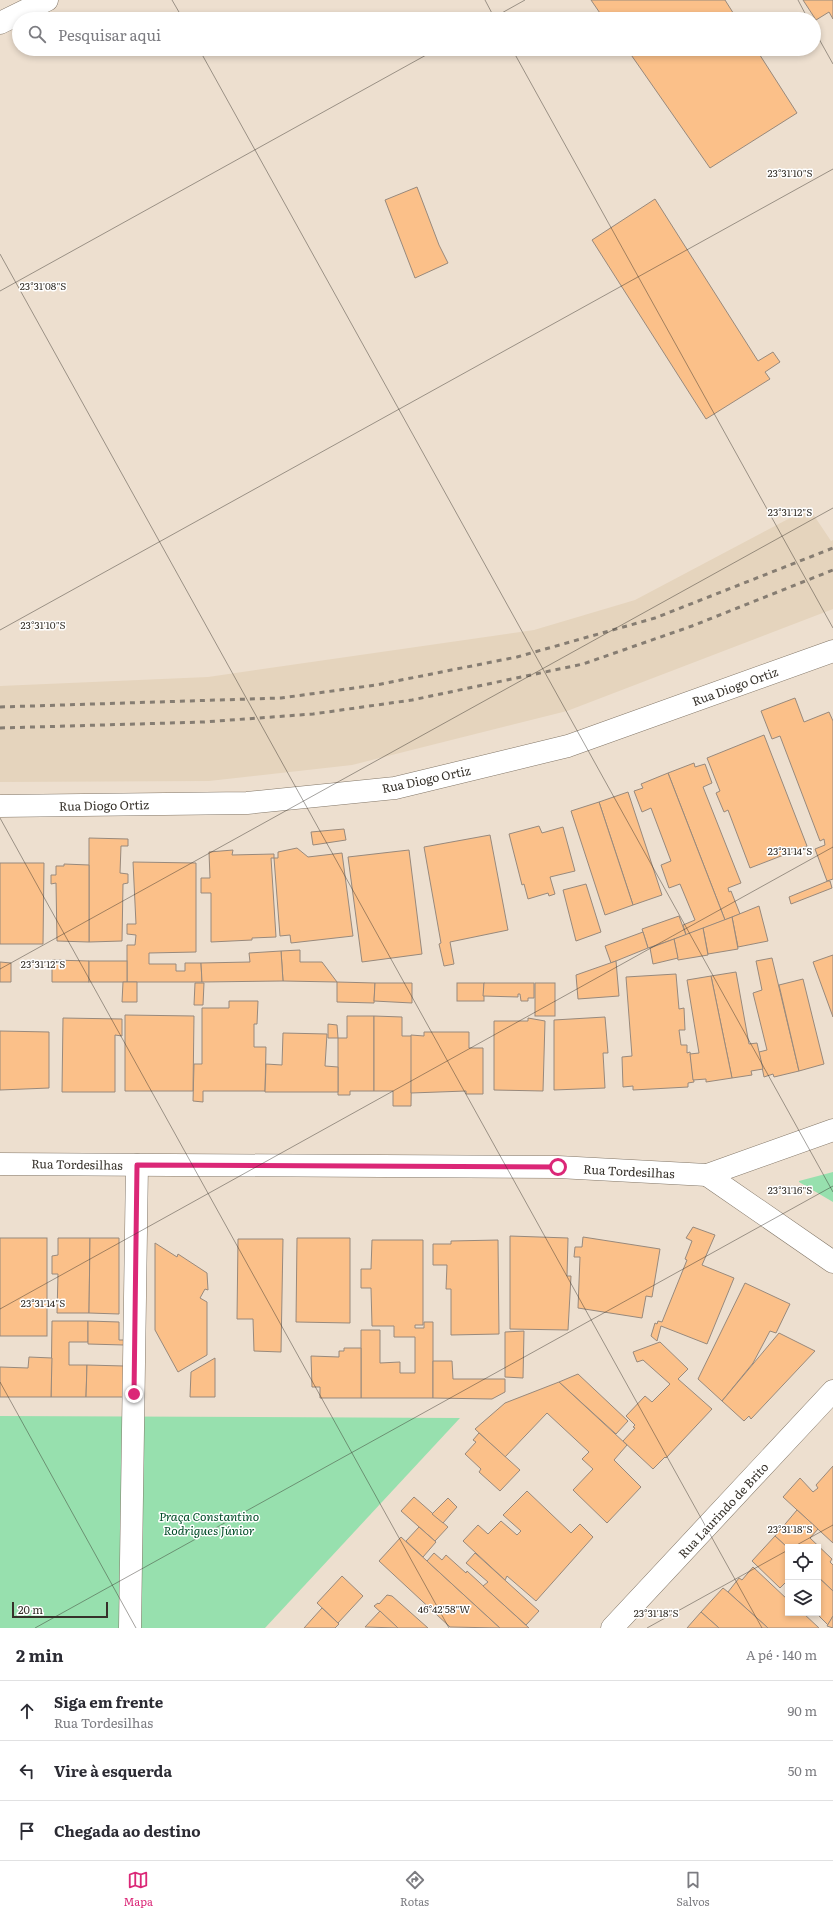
<!DOCTYPE html>
<html lang="pt">
<head>
<meta charset="utf-8">
<style>
	:root { --surface:#fff; --page:#f7f7f7; --text:#2b2b33; --muted:#7c7c81; --line:#e1e1e2; --accent:#db2777 }
	body { margin:0; font-family:Literata,serif; background:var(--page); color:var(--text) }
	.controls { position:absolute; right:12px; bottom:12px; display:grid; overflow:hidden; border-radius:0px; box-shadow:0 2px 6px #0003 }
	.controls button { width:36px; height:36px; display:grid; place-items:center; padding:0; border:0; border-bottom:1px solid var(--line); background:var(--surface); color:var(--text); font:20px sans-serif }
	.scale { position:absolute; left:12px; bottom:10px; width:96px; box-sizing:border-box; padding-left:4px; border:2px solid #36312a; border-top:0; font-size:11px; line-height:14px; white-space:nowrap; color:#36312a; -webkit-text-stroke:3px #fff; paint-order:stroke }
	.stop { position:absolute; width:12px; height:12px; margin:-9px; border:3px solid #db2777; border-radius:50%; background:#fff }
	.stop.end { background:#db2777; border-color:#fff; box-shadow:0 1px 4px #0008 }
	.list { margin:0; padding:0; list-style:none }
	h2 { display:flex; justify-content:space-between; align-items:center; height:52px; margin:0; padding:0 16px; font-size:17px }
	h2 small { font-size:13px; font-weight:400; color:var(--muted) }
	.list li { display:grid; grid-template-columns:26px 1fr auto; gap:12px; align-items:center; box-sizing:border-box; height:60px; padding:0 16px; border-top:1px solid var(--line) }
	.list b { display:block; font-size:15px; white-space:nowrap }
	.list p { margin:0; font-size:13px; white-space:nowrap; color:var(--muted) }
	.list em { font-size:13px; font-style:normal; color:var(--muted) }
	.icon { flex:none; width:22px; height:22px; fill:none; stroke:currentColor; stroke-width:2; stroke-linecap:round; stroke-linejoin:round }
	.map { position:relative; flex:none; width:833px; height:1628px; overflow:hidden }
	.search { position:absolute; background:var(--surface); box-shadow:0 2px 6px #0003; left:12px; right:12px; top:12px; height:44px; display:flex; align-items:center; gap:10px; box-sizing:border-box; padding:0 14px; border-radius:22px; color:var(--muted); font-size:15px }
	.sheet { height:232px; background:var(--surface) }
	nav { display:flex; justify-content:space-around; align-items:center; box-sizing:border-box; height:56px; border-top:1px solid var(--line); background:var(--surface); font-size:11px; color:var(--muted) }
	nav a { display:grid; justify-items:center; gap:2px }
	nav .on { color:var(--accent) }
	.map>svg:first-child { display:block }
</style>
</head>
<body>
<div class="map">
<svg width="833" height="1628" viewBox="0 0 833 1628">
	<rect width="100%" height="100%" fill="#eddfcf"/>
	<!-- built -->
	<polygon fill="#e5d4bd" points="809,508 831,541 833,540 833,609 567,711 352,765 209,781 0,782 0,686 208,677 534,630 635,600"/>
	<!-- green -->
	<g fill="#97e0ae">
		<polygon points="833,1172 833,1202 799,1182 799,1181"/>
		<polygon points="0,1416 460,1418 265,1628 0,1628"/>
	</g>
	<!-- building -->
	<g fill="#fbc089" stroke="#98897c">
		<polygon points="591,0 725,0 737,19 604,19"/>
		<polygon points="803,0 833,0 833,19 829,12 816,20"/>
		<polygon points="627,49 756,49 797,113 710,168"/>
		<polygon points="417,187 439,245 448,263 415,278 385,200"/>
		<polygon points="655,199 758,361 773,352 780,362 765,372 770,379 706,419 592,240"/>
		<polygon points="795,698 804,722 829,712 833,721 833,879 827,881 815,849 825,845 824,839 820,841 780,736 772,739 761,711"/>
		<polygon points="764,735 807,846 750,868 728,810 724,812 716,793 720,791 707,758"/>
		<polygon points="694,763 695,767 705,764 712,783 703,787 741,883 728,888 729,892 731,891 740,914 725,920 668,773"/>
		<polygon points="668,773 725,920 686,935 683,925 695,920 680,884 669,888 661,865 671,861 651,808 642,812 634,791 643,788 641,784"/>
		<polygon points="628,792 662,895 633,905 599,802"/>
		<polygon points="599,802 633,905 605,915 571,811"/>
		<polygon points="539,826 542,833 563,827 575,871 550,877 555,894 549,896 548,893 528,899 524,884 522,885 509,834"/>
		<polygon points="344,829 346,840 313,845 311,832"/>
		<polygon points="490,835 508,930 450,942 454,964 444,966 439,944 441,943 424,847"/>
		<polygon points="89,838 128,839 128,846 121,846 120,873 128,874 128,883 123,884 122,941 89,942"/>
		<polygon points="297,848 308,857 342,853 353,936 291,943 290,935 280,936 274,858 278,858 278,852"/>
		<polygon points="233,850 232,855 274,854 274,858 271,858 276,937 252,938 252,940 211,942 211,893 201,893 201,878 210,878 209,852"/>
		<polygon points="409,850 422,954 362,962 348,857"/>
		<polygon points="133,862 196,863 196,952 149,953 149,964 176,964 176,971 185,971 185,963 201,963 202,982 127,982 127,945 135,945 136,935 127,934 127,924 136,924"/>
		<polygon points="0,863 44,863 43,944 0,944"/>
		<polygon points="64,864 89,865 89,942 57,941 56,883 51,884 51,875 56,875 56,866 64,866"/>
		<polygon points="828,881 830,881 832,888 791,904 789,897"/>
		<polygon points="586,884 601,932 576,941 563,890"/>
		<polygon points="759,906 768,941 738,947 732,917"/>
		<polygon points="679,916 686,935 648,948 642,929"/>
		<polygon points="732,917 738,949 708,954 703,928"/>
		<polygon points="703,928 708,955 678,960 674,939"/>
		<polygon points="643,932 648,948 611,963 605,946"/>
		<polygon points="674,939 678,958 653,964 650,948"/>
		<polygon points="300,950 300,962 322,962 337,982 283,981 281,951"/>
		<polygon points="281,951 283,981 202,982 201,963 250,962 249,953"/>
		<polygon points="833,955 833,1017 813,962"/>
		<polygon points="772,958 799,1071 774,1077 773,1074 764,1077 759,1052 767,1050 753,993 762,990 756,961"/>
		<polygon points="52,960 89,961 89,982 52,982"/>
		<rect x="89" y="961" width="38" height="21"/>
		<polygon points="616,961 619,996 578,999 576,975"/>
		<polygon points="0,962 11,963 11,982 0,982"/>
		<polygon points="736,972 749,1044 757,1043 763,1069 751,1071 752,1075 732,1078 711,976"/>
		<polygon points="676,974 679,1009 684,1008 685,1030 679,1030 681,1045 687,1045 687,1053 690,1052 694,1082 688,1083 688,1087 633,1090 633,1086 623,1087 622,1057 632,1056 626,977"/>
		<polygon points="711,976 732,1078 706,1082 706,1079 693,1080 690,1054 699,1053 687,980"/>
		<polygon points="803,979 824,1064 799,1071 779,985"/>
		<polygon points="123,982 137,982 137,1002 122,1002"/>
		<polygon points="337,982 375,983 374,1003 337,1002"/>
		<polygon points="195,983 204,983 203,1005 194,1005"/>
		<polygon points="375,983 412,983 412,1003 374,1001"/>
		<rect x="457" y="983" width="27" height="18"/>
		<polygon points="484,983 534,983 534,998 528,998 528,1001 521,1001 520,994 518,994 518,997 483,996"/>
		<rect x="535" y="983" width="20" height="33"/>
		<polygon points="229,1001 258,1001 257,1024 254,1024 254,1047 266,1047 265,1091 203,1091 203,1102 193,1101 194,1064 202,1064 202,1008 229,1008"/>
		<polygon points="125,1015 194,1016 193,1091 125,1091"/>
		<polygon points="347,1016 374,1016 374,1091 350,1091 350,1095 338,1095 338,1038 347,1038"/>
		<polygon points="374,1016 402,1017 402,1036 412,1036 411,1106 393,1106 393,1091 374,1091"/>
		<polygon points="605,1017 608,1053 603,1053 605,1088 554,1090 554,1020"/>
		<polygon points="63,1018 122,1019 122,1036 115,1035 115,1092 62,1092"/>
		<polygon points="528,1018 545,1021 543,1091 494,1090 494,1021 528,1021"/>
		<polygon points="328,1024 337,1025 338,1038 328,1038"/>
		<polygon points="0,1031 49,1032 49,1088 0,1090"/>
		<polygon points="424,1032 469,1032 469,1048 483,1048 483,1094 466,1094 466,1091 411,1093 411,1035 424,1036"/>
		<polygon points="283,1033 327,1034 325,1066 338,1067 338,1092 265,1092 266,1064 282,1065"/>
		<polygon points="693,1227 715,1235 702,1265 734,1278 707,1344 661,1326 657,1341 651,1336 655,1323 657,1324 658,1321 662,1322 687,1260 685,1259 692,1241 686,1238"/>
		<polygon points="510,1236 568,1238 567,1276 571,1276 568,1330 510,1329"/>
		<polygon points="583,1237 660,1249 652,1297 646,1296 642,1318 578,1308 580,1257 574,1257 575,1247 582,1247"/>
		<rect x="0" y="1238" width="47" height="98"/>
		<polygon points="58,1238 90,1238 89,1313 57,1313 58,1274 52,1274 52,1256 58,1255"/>
		<polygon points="90,1238 119,1238 119,1314 89,1313"/>
		<polygon points="297,1238 350,1238 350,1323 296,1322"/>
		<polygon points="238,1239 283,1239 281,1352 254,1351 253,1319 237,1319"/>
		<polygon points="372,1240 423,1240 423,1325 415,1325 415,1328 424,1328 424,1322 433,1322 433,1398 361,1398 361,1330 380,1330 380,1363 400,1362 400,1373 415,1373 415,1337 394,1337 394,1326 372,1326 371,1288 361,1288 361,1269 371,1269"/>
		<polygon points="498,1240 499,1334 451,1335 451,1289 446,1289 447,1265 433,1265 433,1244 451,1244 451,1241"/>
		<polygon points="155,1243 177,1257 178,1254 207,1273 208,1290 205,1289 200,1298 207,1302 207,1355 178,1372 155,1330"/>
		<polygon points="745,1283 790,1304 776,1333 770,1331 753,1363 722,1401 698,1379"/>
		<polygon points="52,1321 88,1321 88,1342 69,1342 69,1365 87,1365 86,1397 51,1397"/>
		<polygon points="88,1321 119,1322 119,1340 124,1340 124,1345 88,1344"/>
		<polygon points="524,1331 523,1378 505,1377 505,1332"/>
		<polygon points="779,1333 815,1351 751,1419 749,1416 744,1421 722,1401"/>
		<polygon points="660,1342 688,1369 678,1379 712,1409 666,1458 665,1457 653,1469 623,1441 635,1428 633,1427 635,1425 626,1416 645,1396 652,1402 670,1384 643,1360 637,1362 633,1352"/>
		<polygon points="344,1348 361,1348 361,1398 320,1398 320,1387 312,1387 311,1356 339,1357 339,1351 344,1351"/>
		<polygon points="29,1357 52,1358 51,1397 0,1397 0,1367 28,1368"/>
		<polygon points="215,1358 215,1397 190,1397 191,1372"/>
		<polygon points="433,1361 452,1361 453,1379 505,1379 505,1392 492,1399 433,1398"/>
		<polygon points="87,1365 124,1366 124,1397 86,1397"/>
		<polygon points="578,1374 628,1421 616,1434 559,1382"/>
		<polygon points="559,1382 627,1445 614,1460 641,1487 607,1523 573,1490 593,1469 582,1459 589,1452 547,1413 505,1457 475,1429 505,1403"/>
		<polygon points="479,1433 520,1470 500,1491 479,1472 481,1469 465,1454 476,1442 473,1440"/>
		<polygon points="833,1466 833,1543 783,1497 800,1478 813,1492 818,1488 816,1485"/>
		<polygon points="527,1491 571,1533 580,1524 593,1537 536,1601 507,1576 505,1580 463,1541 478,1525 488,1534 501,1521 517,1535 521,1531 503,1515"/>
		<polygon points="414,1497 448,1527 435,1541 401,1511"/>
		<polygon points="448,1498 457,1507 443,1523 432,1514"/>
		<polygon points="797,1510 818,1529 810,1538 832,1559 830,1562 833,1565 833,1591 818,1577 818,1547 788,1548 775,1536"/>
		<polygon points="419,1527 436,1542 423,1557 406,1541"/>
		<polygon points="775,1536 788,1548 788,1586 785,1583 780,1588 752,1561"/>
		<polygon points="401,1537 427,1561 500,1628 450,1627 379,1561"/>
		<polygon points="434,1553 442,1560 446,1555 466,1573 467,1571 529,1628 500,1628 427,1561"/>
		<polygon points="475,1553 539,1611 526,1625 483,1586 488,1582 466,1563"/>
		<polygon points="753,1567 788,1600 788,1613 803,1613 819,1628 768,1628 728,1592 739,1578 742,1580"/>
		<polygon points="342,1576 363,1596 338,1623 317,1603"/>
		<polygon points="818,1577 833,1591 833,1616 828,1625 816,1613 818,1613"/>
		<polygon points="723,1588 728,1592 768,1628 719,1628 701,1612"/>
		<polygon points="387,1595 392,1596 428,1628 398,1628 374,1606 378,1603 379,1604"/>
		<polygon points="322,1608 339,1624 335,1628 304,1628"/>
		<polygon points="380,1611 398,1628 365,1627"/>
		<polygon points="701,1612 719,1628 687,1628"/>
		<polygon points="833,1616 833,1628 827,1626"/>
	</g>
	<g fill="none" stroke-linecap="round" stroke-linejoin="round">
		<!-- minor casing -->
		<g stroke="#827667" stroke-width="23">
			<g id="minor">
				<polyline points="0,23 47,0"/>
				<polyline points="0,806 247,803 395,788 568,746 833,651"/>
				<polyline points="0,1164 558,1167 707,1175 833,1130"/>
				<polyline points="707,1175 833,1262"/>
				<polyline points="130,1628 137,1165"/>
				<polyline points="612,1628 833,1391"/>
			</g>
		</g>
		<!-- minor -->
		<use href="#minor" stroke="#fff" stroke-width="22"/>
		<!-- rail -->
		<g stroke="#867d72" stroke-width="3" stroke-dasharray="5 5" stroke-linecap="butt">
			<polyline points="0,707 281,698 376,685 517,657 655,618 833,548"/>
			<polyline points="0,728 204,722 313,714 412,700 583,664 692,626 833,570"/>
		</g>
	</g>
	<g fill="none" stroke-linecap="round" stroke-linejoin="round">
		<!-- route -->
		<polyline stroke="#db2777" stroke-width="5" points="134,1394 137,1165 558,1167"/>
	</g>
	<!-- ticks -->
	<path fill="none" stroke="#36312a" stroke-width="1" stroke-opacity="0.45" d="M172,0L183,19M485,0L495,19M798,0L808,19M491,19L525,0M814,30L833,64M199,49L833,1192M512,49L833,628M0,254L762,1628M0,291L437,49M0,630L833,169M0,818L449,1628M0,969L833,508M0,1309L833,847M0,1382L136,1628M793,1547L833,1525M35,1628L833,1186M647,1628L788,1550"/>
	<g text-anchor="middle" dominant-baseline="central" stroke-width="3" stroke-linejoin="round" paint-order="stroke">
		<!-- street labels -->
		<g font-size="12" fill="#36312a" stroke="#fff">
			<text transform="translate(735 686) rotate(-20)">Rua Diogo Ortiz</text>
			<text transform="translate(426 779) rotate(-12)">Rua Diogo Ortiz</text>
			<text transform="translate(104 805) rotate(-1)">Rua Diogo Ortiz</text>
			<text transform="translate(77 1164) rotate(1)">Rua Tordesilhas</text>
			<text transform="translate(629 1171) rotate(3)">Rua Tordesilhas</text>
			<text transform="translate(723 1510) rotate(-47)">Rua Laurindo de Brito</text>
		</g>
		<!-- park labels -->
		<g font-size="12" font-style="italic" fill="#014c27" stroke="#fff">
			<text x="209" y="1516">Praça Constantino<tspan x="209" dy="14">Rodrigues Júnior</tspan></text>
		</g>
	</g>
	<g font-size="10" text-anchor="middle" fill="#36312a" stroke="#fff" stroke-width="3" stroke-linejoin="round" paint-order="stroke">
		<text x="790" y="177">23°31'10"S</text>
		<text x="43" y="290">23°31'08"S</text>
		<text x="790" y="516">23°31'12"S</text>
		<text x="43" y="629">23°31'10"S</text>
		<text x="790" y="855">23°31'14"S</text>
		<text x="43" y="968">23°31'12"S</text>
		<text x="790" y="1194">23°31'16"S</text>
		<text x="43" y="1307">23°31'14"S</text>
		<text x="790" y="1533">23°31'18"S</text>
		<text x="444" y="1613">46°42'58"W</text>
		<text x="656" y="1617">23°31'18"S</text>
	</g>
</svg>
<div class="controls">
<button><svg class="icon" aria-label="locate" viewBox="0 0 24 24"><circle cx="12" cy="12" r="6"/><path d="M12 2v4M12 18v4M2 12h4M18 12h4"/></svg></button>
<button><svg class="icon" aria-label="layers" viewBox="0 0 24 24"><path d="M12 4l9 5-9 5-9-5zM3 14l9 5 9-5"/></svg></button>
</div>
<div class="scale">20 m</div>
<div class="stop" style="left:558px;top:1167px"></div>
<div class="stop end" style="left:134px;top:1394px"></div>
<div class="search"><svg class="icon" aria-label="search" viewBox="0 0 24 24"><circle cx="10" cy="10" r="6"/><path d="M15 15l6 6"/></svg>Pesquisar aqui</div>
</div>
<section class="sheet">
<h2>2 min<small>A pé · 140 m</small></h2>
<ul class="list">
<li><svg class="icon" aria-label="ahead" viewBox="0 0 24 24"><path d="M12 20V5M6 11l6-6 6 6"/></svg><div><b>Siga em frente</b><p>Rua Tordesilhas</p></div><em>90 m</em></li>
<li><svg class="icon" aria-label="left" viewBox="0 0 24 24"><path d="M17 20v-9H6M10 6l-5 5 5 5"/></svg><div><b>Vire à esquerda</b></div><em>50 m</em></li>
<li><svg class="icon" aria-label="arrive" viewBox="0 0 24 24"><path d="M6 21V4h12l-3 4 3 4H6"/></svg><div><b>Chegada ao destino</b></div></li>
</ul>
</section>
<nav>
<a class="on"><svg class="icon" aria-label="map" viewBox="0 0 24 24"><path d="M3 6l6-2 6 2 6-2v14l-6 2-6-2-6 2zM9 4v14M15 6v14"/></svg>Mapa</a>
<a><svg class="icon" aria-label="directions" viewBox="0 0 24 24"><path d="M12 3l9 9-9 9-9-9zM9 14v-3h6M13 9l2 2-2 2"/></svg>Rotas</a>
<a><svg class="icon" aria-label="saved" viewBox="0 0 24 24"><path d="M7 4h10v16l-5-4-5 4z"/></svg>Salvos</a>
</nav>
</body>
</html>
